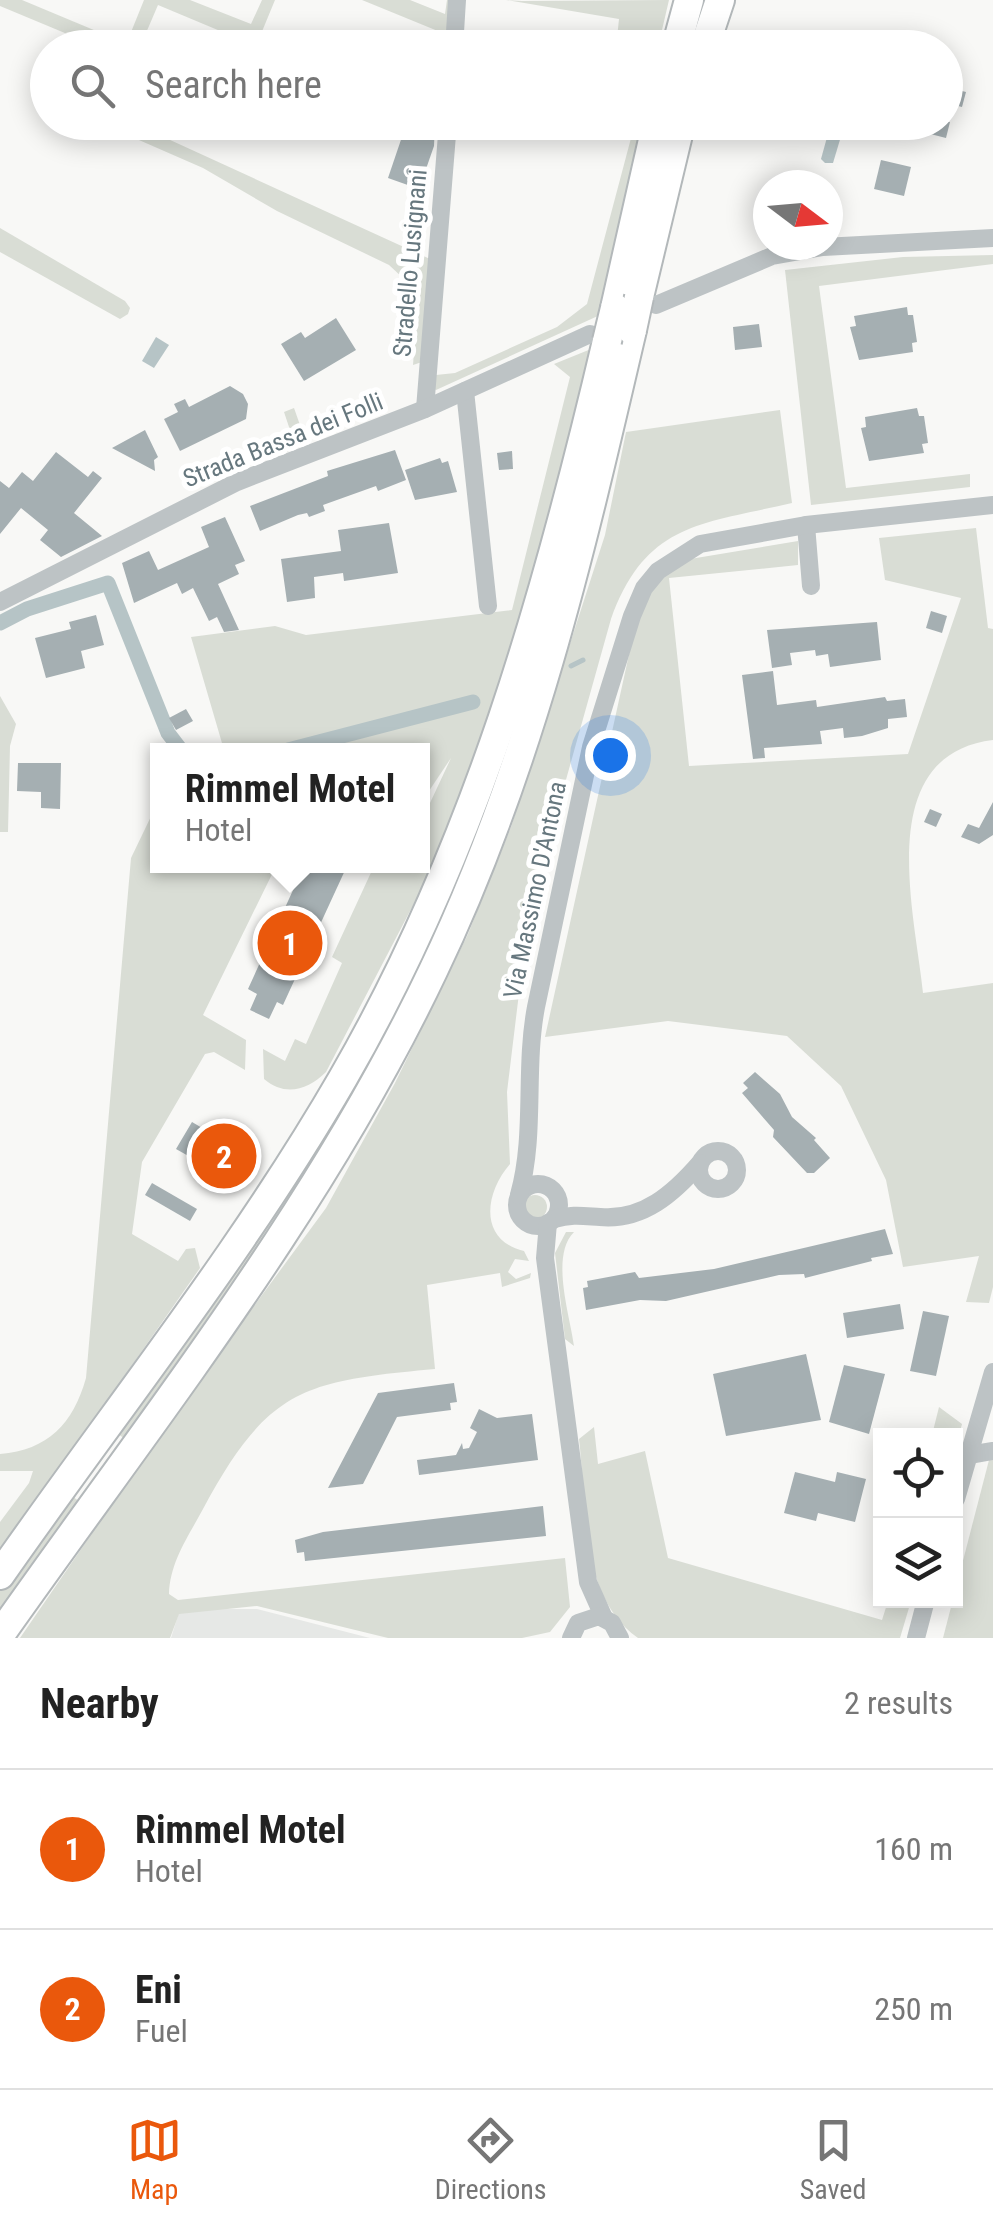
<!DOCTYPE html>
<html lang="en">
<head>
<meta charset="utf-8">
<style>
	:root { --surface:#fff; --page:#f6f6f6; --text:#222; --muted:#767676; --line:#e0e0e0; --accent:#ea580c }
	body { margin:0; font-family:"Roboto Condensed",sans-serif; background:var(--page); color:var(--text) }
	.controls { position:absolute; right:30px; bottom:30px; display:grid; overflow:hidden; border-radius:0px; box-shadow:0 5px 25px #0003 }
	.controls button { width:90px; height:90px; display:grid; place-items:center; padding:0; border:0; border-bottom:2px solid var(--line); background:var(--surface); color:var(--text); font:50px sans-serif }
	.compass { position:absolute; left:753px; top:170px; width:90px; height:90px; border-radius:50%; background:var(--surface); box-shadow:0 5px 25px #0003; rotate:106deg }
	.you { position:absolute; left:610px; top:755px; width:35px; height:35px; margin:-25px; border:8px solid #fff; border-radius:50%; background:#1a73e8; box-shadow:0 0 0 15px #1a73e833 }
	.badge { display:grid; place-items:center; width:65px; height:65px; border-radius:50%; background:var(--accent); color:#fff; font-size:32px; font-weight:700 }
	.pin { position:absolute; translate:-50% -50%; border:5px solid #fff; box-shadow:0 2px 10px #0006 }
	.popup { position:absolute; left:150px; top:743px; width:280px; height:130px; box-sizing:border-box; display:grid; place-content:center; border-radius:0px; background:var(--surface); filter:drop-shadow(0 2px 8px #0005); font-size:32px; white-space:nowrap; color:var(--muted) }
	.popup b { font-size:38px; color:var(--text) }
	.popup::after { content:''; position:absolute; left:50%; top:100%; margin-left:-20px; border:20px solid transparent; border-top-color:var(--surface) }
	.list { margin:0; padding:0; list-style:none }
	h2 { display:flex; justify-content:space-between; align-items:center; height:130px; margin:0; padding:0 40px; font-size:42px }
	h2 small { font-size:32px; font-weight:400; color:var(--muted) }
	.list li { display:grid; grid-template-columns:65px 1fr auto; gap:30px; align-items:center; box-sizing:border-box; height:160px; padding:0 40px; border-top:2px solid var(--line) }
	.list b { display:block; font-size:38px; white-space:nowrap }
	.list p { margin:0; font-size:32px; white-space:nowrap; color:var(--muted) }
	.list em { font-size:32px; font-style:normal; color:var(--muted) }
	.icon { flex:none; width:55px; height:55px; fill:none; stroke:currentColor; stroke-width:2; stroke-linecap:round; stroke-linejoin:round }
	.map { position:relative; flex:none; width:993px; height:1638px; overflow:hidden }
	.search { position:absolute; background:var(--surface); box-shadow:0 5px 25px #0003; left:30px; right:30px; top:30px; height:110px; display:flex; align-items:center; gap:25px; box-sizing:border-box; padding:0 35px; border-radius:55px; color:var(--muted); font-size:38px }
	.sheet { height:450px; background:var(--surface) }
	nav { display:flex; justify-content:space-around; align-items:center; box-sizing:border-box; height:140px; border-top:2px solid var(--line); background:var(--surface); font-size:28px; color:var(--muted) }
	nav a { display:grid; justify-items:center; gap:5px }
	nav .on { color:var(--accent) }
	.map>svg:first-child { display:block }
</style>
</head>
<body>
<div class="map">
<svg width="993" height="1638" viewBox="0 0 993 1638">
	<rect width="100%" height="100%" fill="#f8f8f6"/>
	<!-- built -->
	<polygon fill="#e6e8e6" points="180,1609 257,1609 370,1638 171,1638"/>
	<!-- green -->
	<g fill="#d9ddd5">
		<polygon points="0,0 22,0 101,33 96,46 0,6"/>
		<polygon points="144,0 190,0 251,24 262,0 275,0 256,46 158,5 140,47 125,47"/>
		<polygon points="362,0 410,0 445,14 447,0 453,0 450,36"/>
		<polygon points="506,0 522,1 669,0 658,47 616,48 619,19"/>
		<polygon points="100,123 133,123 430,259 422,362 413,365 418,292 389,265 277,211 203,168"/>
		<polygon points="635,123 645,123 600,315 436,390 429,386 436,375 455,373 557,327 587,304"/>
		<polygon points="0,228 125,301 130,308 128,314 120,319 0,252"/>
		<polygon points="993,255 993,264 819,286 846,488 970,474 970,487 811,505 785,270 903,257"/>
		<path d="M591,349L535,572L468,776L421,890L326,1072C308,1090 285,1097 264,1079L263,1049L285,1061L295,1039L306,1044L342,963L332,957L374,866H422L423,818L451,758L423,800L422,750H224L191,637L275,626L306,635L512,610L570,377L554,364Z"/>
		<polygon points="294,408 306,442 285,453 281,438 291,433 284,412"/>
		<path d="M780,410L792,503C702,524 646,522 611,619L548,844L520,985L507,1092L510,1164C484,1194 479,1240 524,1251L529,1261L515,1259L508,1272L516,1279L531,1273L530,1278L502,1287L500,1273L427,1285L435,1369C304,1381 268,1388 203,1509C188,1537 170,1562 169,1594L178,1600L565,1558L570,1607L550,1632L522,1638H388L257,1606L179,1614L170,1638H20L165,1427L326,1208L395,1083L468,934L511,827L605,535L626,432Z"/>
		<path d="M976,528L988,628L993,629V740C872,755 915,912 923,993L993,983V1287L989,1303L966,1302L979,1256L903,1267L886,1180L841,1086L787,1036L668,1021L545,1037L637,618L655,582L684,560L798,541V565L669,578L689,766L908,754L961,598L885,580L879,538Z"/>
		<polygon points="561,591 464,882 354,1103 129,1442 114,1431 203,1313 477,827"/>
		<polygon points="0,696 16,724 10,746 8,832 0,832"/>
		<path d="M157,804L158,866H276L203,1015L246,1040L245,1070L214,1052L205,1054L142,1162L132,1234L178,1261L186,1249L195,1248L200,1268L0,1554V1522L29,1483L33,1471H0V1454C48,1450 73,1424 86,1378L131,858Z"/>
		<circle cx="535" cy="1207" r="12"/>
		<path d="M566,1232H574C550,1256 570,1315 574,1346L565,1339L555,1253Z"/>
		<polygon points="939,1407 962,1424 956,1446 956,1436 932,1435"/>
		<path d="M594,1427L598,1464L645,1451L668,1558L882,1620L888,1601H911L900,1638H638C578,1595 587,1506 579,1439Z"/>
		<polygon points="989,1460 993,1460 993,1638 943,1638"/>
		<polygon points="69,1494 83,1504 0,1621 0,1591"/>
	</g>
	<!-- water -->
	<g fill="#b6c4c6">
		<polygon points="838,128 842,133 833,163 825,163 821,159 829,130"/>
		<polygon points="156,337 169,345 154,368 142,361"/>
	</g>
	<g fill="none" stroke-linecap="round" stroke-linejoin="round">
		<!-- stream -->
		<polyline stroke="#b6c4c6" stroke-width="5" points="571,666 583,660"/>
		<!-- canal -->
		<g stroke="#b6c4c6" stroke-width="15">
			<polyline points="0,623 27,609 108,583 168,733 181,750"/>
			<polyline points="288,750 473,702"/>
		</g>
	</g>
	<!-- building -->
	<g fill="#a5afb2">
		<polygon points="323,34 357,46 357,48 318,48"/>
		<polygon points="946,87 966,92 962,107 946,103"/>
		<polygon points="407,122 435,122 434,146 419,189 388,178"/>
		<polygon points="904,122 950,122 946,138 903,127"/>
		<polygon points="881,160 911,167 904,196 874,189"/>
		<polygon points="907,307 908,315 913,315 917,342 912,343 913,352 859,360 850,327 856,326 854,316"/>
		<polygon points="336,318 356,350 304,381 281,344 301,332 305,338"/>
		<polygon points="759,324 762,347 735,350 733,327"/>
		<polygon points="230,386 243,394 248,404 246,419 180,451 164,419 178,412 174,404 185,399 189,407"/>
		<polygon points="917,408 919,416 924,416 928,443 922,444 924,453 869,461 861,428 866,427 865,417"/>
		<polygon points="145,430 158,457 154,460 155,471 112,448"/>
		<polygon points="395,450 406,480 378,491 376,486 323,505 325,511 309,517 307,513 298,515 260,531 250,506 328,476 327,471"/>
		<polygon points="512,451 513,469 499,470 497,453"/>
		<polygon points="56,452 88,477 93,471 102,478 74,513 102,536 61,557 40,540 48,530 21,508 0,534 0,481 9,488 22,472 33,481"/>
		<polygon points="440,458 442,463 448,461 457,492 415,500 405,470"/>
		<polygon points="225,517 245,561 235,565 239,574 218,584 239,630 224,632 217,617 209,621 193,588 182,594 177,583 134,603 122,563 149,551 158,570 209,547 201,527"/>
		<polygon points="389,523 398,573 344,581 343,573 314,577 315,598 287,602 281,559 341,551 338,530"/>
		<polygon points="931,611 947,616 942,633 926,628"/>
		<polygon points="96,615 104,645 81,651 85,668 46,678 35,638 71,629 69,622"/>
		<polygon points="877,622 881,660 830,667 828,654 816,656 815,650 790,653 792,665 772,668 767,630"/>
		<polygon points="773,671 777,705 816,700 817,707 885,697 887,701 905,699 907,717 888,719 888,728 862,736 844,738 843,728 820,731 822,744 764,748 765,758 753,759 742,675"/>
		<polygon points="186,709 193,721 176,730 169,718"/>
		<polygon points="18,763 61,763 60,809 41,808 41,792 17,791"/>
		<polygon points="993,802 993,835 979,844 961,837 968,824 979,828"/>
		<polygon points="930,809 942,814 936,827 924,822"/>
		<polygon points="304,866 347,866 283,1005 277,1002 269,1019 250,1010 257,994 248,989"/>
		<polygon points="755,1072 780,1094 792,1117 816,1138 814,1140 830,1158 814,1173 807,1173 773,1137 774,1130 742,1093 748,1088 743,1083"/>
		<polygon points="192,1122 214,1135 217,1130 252,1151 229,1188 195,1168 199,1162 176,1149"/>
		<polygon points="152,1183 197,1209 190,1221 145,1195"/>
		<polygon points="885,1229 893,1254 871,1258 872,1261 805,1278 804,1274 779,1275 666,1301 640,1300 586,1310 583,1288 588,1287 587,1281 635,1272 639,1278 714,1269"/>
		<polygon points="900,1304 904,1329 847,1338 843,1313"/>
		<polygon points="923,1311 949,1316 936,1376 910,1371"/>
		<polygon points="806,1354 821,1420 726,1436 713,1374"/>
		<polygon points="844,1365 885,1374 869,1434 829,1422"/>
		<polygon points="454,1383 457,1402 450,1403 451,1410 397,1417 363,1484 328,1488 378,1393"/>
		<polygon points="479,1409 497,1418 532,1414 538,1460 419,1475 417,1460 456,1455 462,1443 463,1449 469,1448 477,1432 470,1428"/>
		<polygon points="795,1472 835,1482 837,1472 866,1479 855,1522 818,1513 816,1521 784,1513"/>
		<polygon points="543,1506 546,1536 305,1561 304,1552 297,1553 295,1540 323,1532"/>
	</g>
	<g fill="none" stroke-linecap="round" stroke-linejoin="round">
		<!-- trunk casing -->
		<g stroke="#b3b8ba" stroke-width="32">
			<g id="trunk">
				<polyline points="676,48 689,0"/>
				<polyline points="704,48 720,0"/>
				<polyline points="639,297 681,122"/>
				<polyline points="615,308 657,122"/>
				<path d="M0,1575C115,1410 242,1253 343,1078C476,848 547,597 607,341"/>
				<path d="M0,1635C152,1419 319,1211 433,971C531,767 581,549 632,330"/>
			</g>
		</g>
		<!-- minor -->
		<g stroke="#bdc3c5" stroke-width="18">
			<polyline points="454,48 457,0"/>
			<polyline points="656,305 772,256 823,247 993,238"/>
			<polyline points="465,391 488,606"/>
			<polyline points="425,409 448,122"/>
			<polyline points="806,525 811,586"/>
			<polyline points="0,602 237,482 425,409 590,334"/>
			<circle cx="718" cy="1170" r="19"/>
			<circle cx="538" cy="1205" r="21"/>
			<path d="M519,1195C536,1134 524,1070 536,1007L591,747L632,616L644,588L658,571L700,544L806,525L993,505"/>
			<path d="M554,1219C572,1214 583,1216 600,1217C643,1221 674,1193 700,1163"/>
			<polyline points="548,1223 545,1258 588,1582 604,1618"/>
			<polyline points="969,1455 993,1451"/>
			<polyline points="956,1499 993,1372"/>
			<polyline points="571,1638 578,1623 599,1616 612,1623 620,1638"/>
			<polyline points="916,1638 926,1600"/>
		</g>
		<!-- trunk -->
		<use href="#trunk" stroke="#fff" stroke-width="28"/>
		<!-- trunk-bridge casing -->
		<g stroke="#b3b8ba" stroke-width="32" stroke-linecap="butt">
			<g id="trunk-bridge">
				<polyline points="632,330 639,297"/>
				<polyline points="607,341 615,308"/>
			</g>
		</g>
		<!-- trunk-bridge -->
		<use href="#trunk-bridge" stroke="#fff" stroke-width="28"/>
	</g>
	<g text-anchor="middle" dominant-baseline="central" stroke-width="10" stroke-linejoin="round" paint-order="stroke">
		<!-- street labels -->
		<g font-size="25" fill="#66777e" stroke="#fff">
			<text transform="translate(410 263) rotate(-85)">Stradello Lusignani</text>
			<text transform="translate(283 440) rotate(-22)">Strada Bassa dei Folli</text>
			<text transform="translate(535 890) rotate(-78)">Via Massimo D'Antona</text>
		</g>
	</g>
</svg>
<div class="controls">
<button><svg class="icon" aria-label="locate" viewBox="0 0 24 24"><circle cx="12" cy="12" r="6"/><path d="M12 2v4M12 18v4M2 12h4M18 12h4"/></svg></button>
<button><svg class="icon" aria-label="layers" viewBox="0 0 24 24"><path d="M12 4l9 5-9 5-9-5zM3 14l9 5 9-5"/></svg></button>
</div>
<svg class="compass" viewBox="-18 -18 36 36"><path d="M0-13l5 13h-10z" fill="#e53935"/><path d="M0 13l5-13h-10z" fill="#767676"/></svg>
<div class="you"></div>
<div class="pin badge" style="left:290px;top:943px">1</div>
<div class="popup"><b>Rimmel Motel</b>Hotel</div>
<div class="pin badge" style="left:224px;top:1156px">2</div>
<div class="search"><svg class="icon" aria-label="search" viewBox="0 0 24 24"><circle cx="10" cy="10" r="6"/><path d="M15 15l6 6"/></svg>Search here</div>
</div>
<section class="sheet">
<h2>Nearby<small>2 results</small></h2>
<ul class="list">
<li><span class="badge">1</span><div><b>Rimmel Motel</b><p>Hotel</p></div><em>160 m</em></li>
<li><span class="badge">2</span><div><b>Eni</b><p>Fuel</p></div><em>250 m</em></li>
</ul>
</section>
<nav>
<a class="on"><svg class="icon" aria-label="map" viewBox="0 0 24 24"><path d="M3 6l6-2 6 2 6-2v14l-6 2-6-2-6 2zM9 4v14M15 6v14"/></svg>Map</a>
<a><svg class="icon" aria-label="directions" viewBox="0 0 24 24"><path d="M12 3l9 9-9 9-9-9zM9 14v-3h6M13 9l2 2-2 2"/></svg>Directions</a>
<a><svg class="icon" aria-label="saved" viewBox="0 0 24 24"><path d="M7 4h10v16l-5-4-5 4z"/></svg>Saved</a>
</nav>
</body>
</html>
